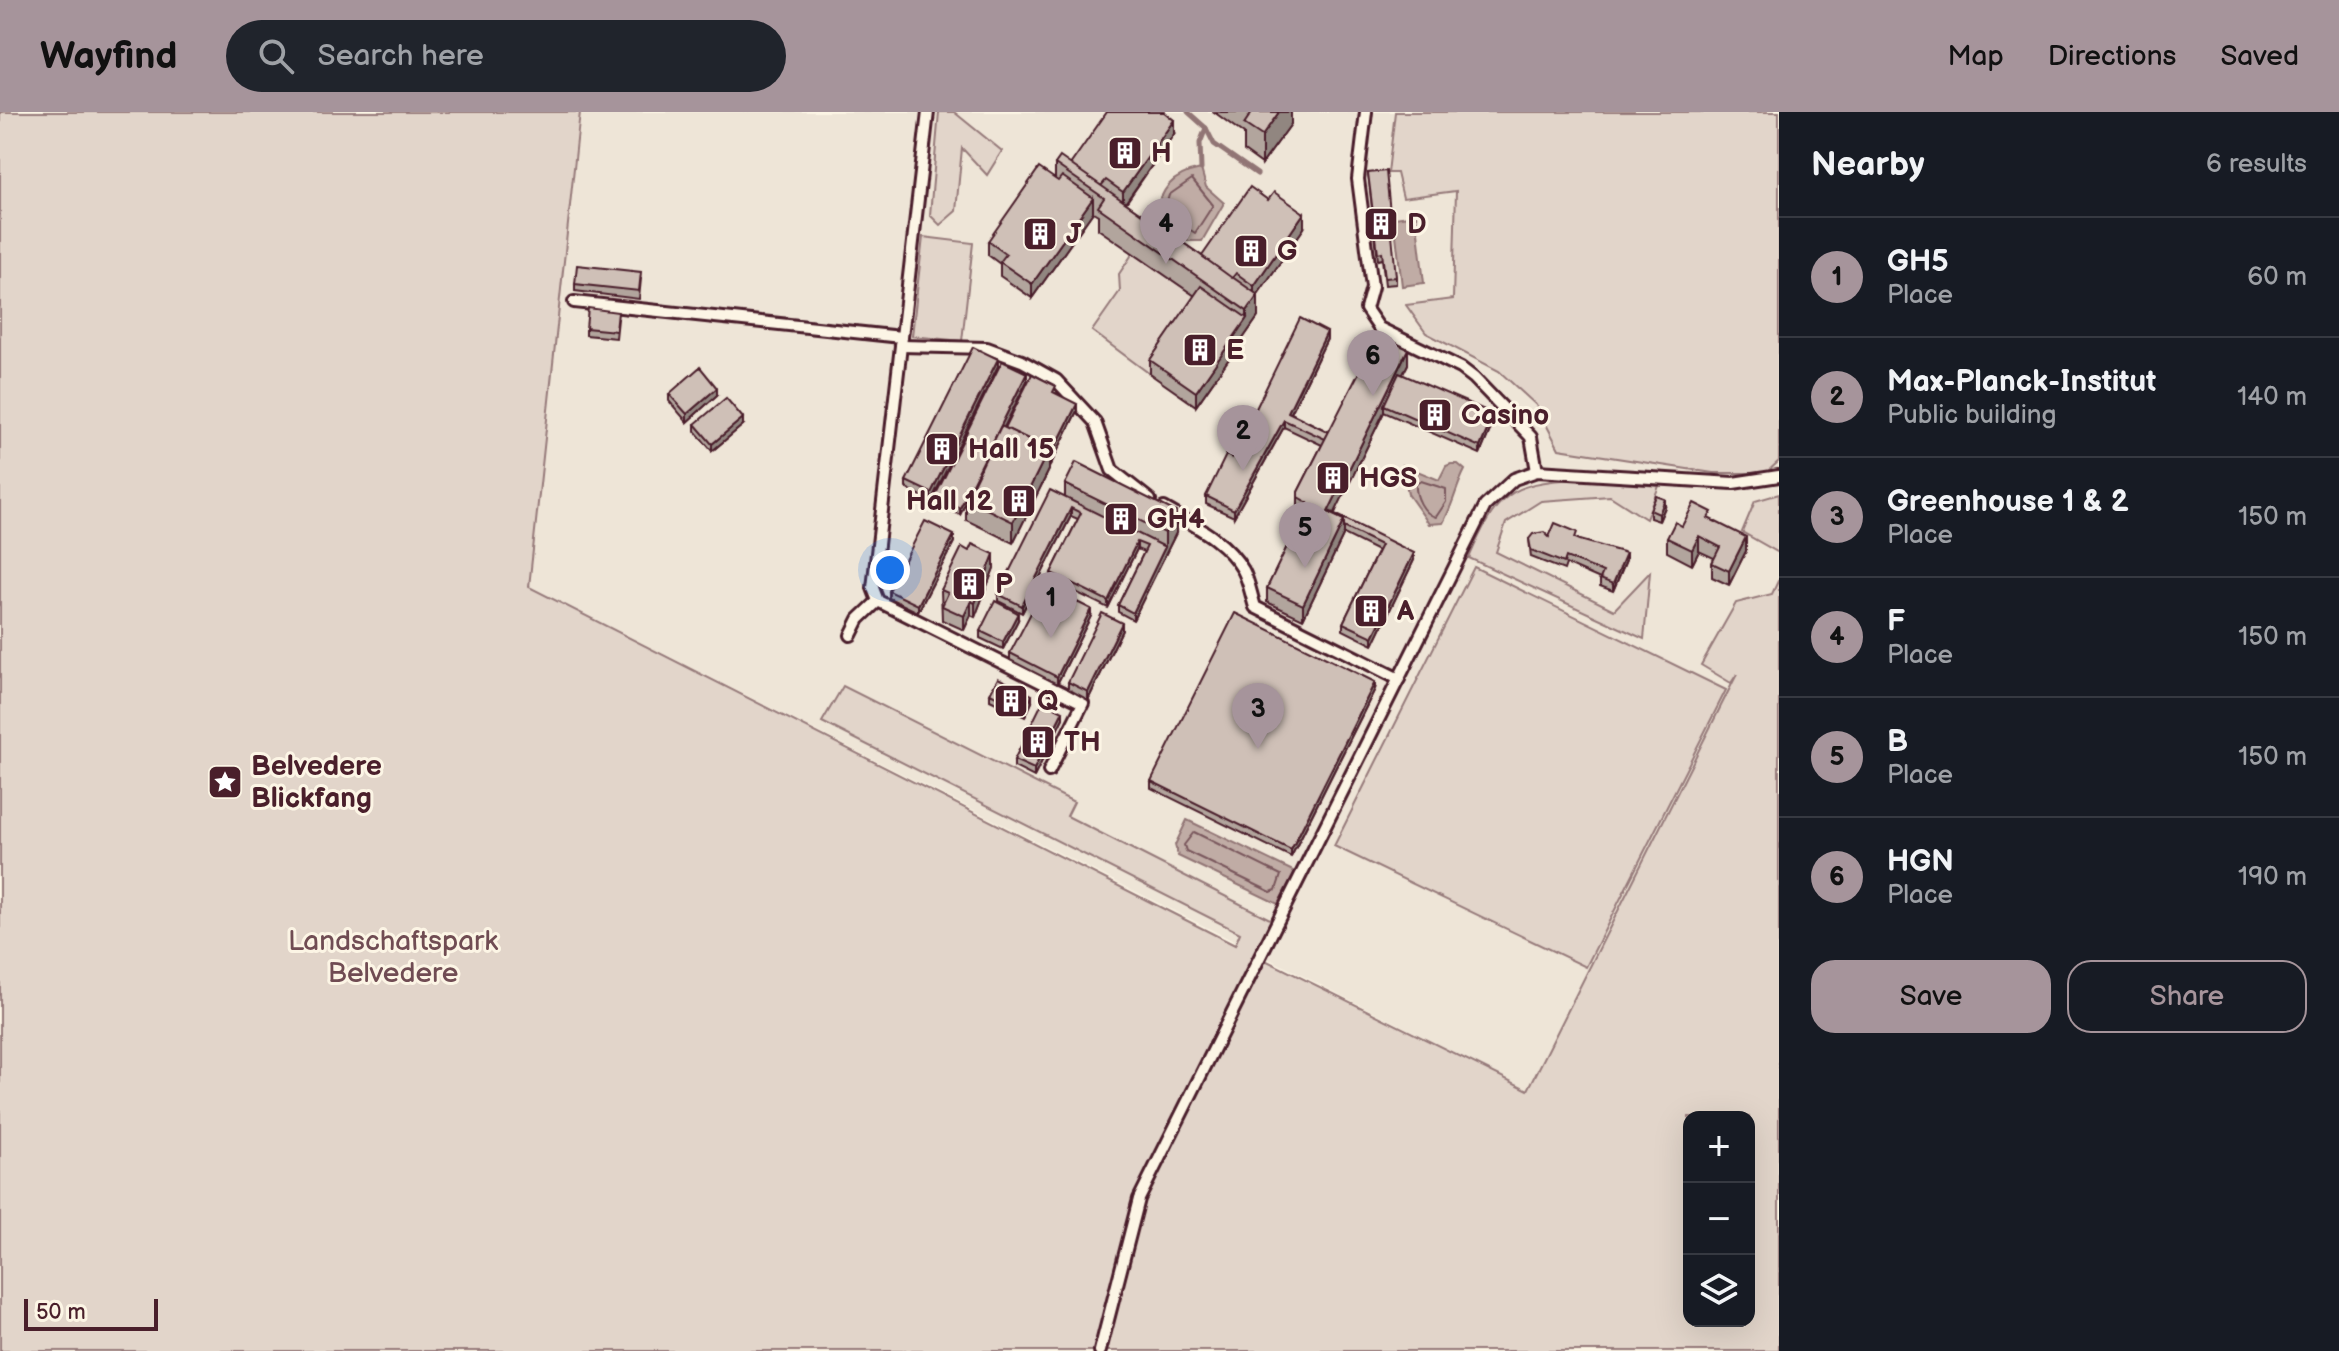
<!DOCTYPE html>
<html lang="en">
<head>
<meta charset="utf-8">
<style>
	:root { --surface:#171b24; --page:#20242c; --text:#f1f3f6; --muted:#9ea1a6; --line:#363941; --accent:#a6949b }
	body { margin:0; font-family:"Balsamiq Sans",sans-serif; background:var(--page); color:var(--text) }
	.controls { position:absolute; right:24px; bottom:24px; display:grid; overflow:hidden; border-radius:16px; box-shadow:0 8px 32px #0002 }
	.controls button { width:72px; height:72px; display:grid; place-items:center; padding:0; border:0; border-bottom:2px solid var(--line); background:var(--surface); color:var(--text); font:40px sans-serif }
	.scale { position:absolute; left:24px; bottom:20px; width:134px; box-sizing:border-box; padding-left:8px; border:4px solid #4a1f2b; border-top:0; font-size:22px; line-height:28px; white-space:nowrap; color:#4a1f2b; -webkit-text-stroke:6px #fcf5e5; paint-order:stroke }
	.you { position:absolute; left:890px; top:458px; width:28px; height:28px; margin:-20px; border:6px solid #fff; border-radius:50%; background:#1a73e8; box-shadow:0 0 0 12px #1a73e833 }
	.badge { display:grid; place-items:center; width:52px; height:52px; border-radius:50%; background:var(--accent); color:#111; font-size:26px; font-weight:700 }
	.pin { position:absolute; translate:-50% -66px; filter:drop-shadow(0 2px 4px #0008) }
	.pin::after { content:''; position:absolute; top:42px; width:28px; height:24px; background:inherit; clip-path:polygon(0 0,100% 0,50% 100%) }
	.list { margin:0; padding:0; list-style:none }
	h2 { display:flex; justify-content:space-between; align-items:center; height:104px; margin:0; padding:0 32px; font-size:34px }
	h2 small { font-size:26px; font-weight:400; color:var(--muted) }
	.list li { display:grid; grid-template-columns:52px 1fr auto; gap:24px; align-items:center; box-sizing:border-box; height:120px; padding:0 32px; border-top:2px solid var(--line) }
	.list b { display:block; font-size:30px; white-space:nowrap }
	.list p { margin:0; font-size:26px; white-space:nowrap; color:var(--muted) }
	.list em { font-size:26px; font-style:normal; color:var(--muted) }
	.actions { display:flex; gap:16px; padding:24px 32px }
	.actions a { flex:1; padding:18px 0; border:2px solid var(--accent); border-radius:24px; text-align:center; font-size:28px; color:var(--accent) }
	.actions .main { background:var(--accent); color:#111 }
	.icon { flex:none; width:44px; height:44px; fill:none; stroke:currentColor; stroke-width:2; stroke-linecap:round; stroke-linejoin:round }
	.map { position:relative; flex:none; width:1779px; height:1239px; overflow:hidden }
	header { display:flex; align-items:center; gap:48px; box-sizing:border-box; height:112px; padding:0 40px; background:var(--accent); color:#111 }
	header strong { font-size:38px }
	nav { display:flex; gap:44px; margin-inline-start:auto; font-size:28px }
	.search { width:560px; height:72px; background:var(--page); display:flex; align-items:center; gap:20px; box-sizing:border-box; padding:0 28px; border-radius:44px; color:var(--muted); font-size:30px }
	main { display:flex }
	aside { flex:1; background:var(--surface) }
	.map>svg:first-child { display:block }
</style>
</head>
<body>
<header>
<strong>Wayfind</strong>
<div class="search"><svg class="icon" aria-label="search" viewBox="0 0 24 24"><circle cx="10" cy="10" r="6"/><path d="M15 15l6 6"/></svg>Search here</div>
<nav><a>Map</a><a>Directions</a><a>Saved</a></nav>
</header>
<main>
<div class="map">
<svg width="1779" height="1239" viewBox="0 0 1779 1239">
	<rect width="100%" height="100%" fill="#fcf5e5"/>
	<filter id="ink" filterUnits="userSpaceOnUse"><feTurbulence type="fractalNoise" baseFrequency=".0125" numOctaves="2"/><feDisplacementMap in="SourceGraphic" scale="16" xChannelSelector="R" yChannelSelector="G"/><feConvolveMatrix kernelMatrix="1 2 1 2 8 2 1 2 1" color-interpolation-filters="sRGB"/></filter>
	<g filter="url(#ink)">
		<!-- built -->
		<polygon fill="#eee5d7" points="580,0 1779,0 1779,477 1529,978 529,474"/>
		<!-- green -->
		<g fill="#e2d5ca" stroke="#967a7a" stroke-width="2" fill-rule="evenodd">
			<path d="M0,0H580L529,475L1235,833L1240,821L822,610L843,574L1074,690L1067,704L1272,808L1255,843L1528,978L1737,562L1731,571L1701,553L1736,491L1772,482L1779,467V1239H0ZM1689,1005H1749V1209H1689Z"/>
			<polygon points="939,0 954,0 1002,39 987,63 962,36 956,99 940,113 930,103"/>
			<polygon points="1395,0 1779,0 1779,349 1766,361 1713,361 1559,337 1536,293 1499,259 1426,221 1406,193 1453,187 1456,79 1403,86 1397,61 1388,61"/>
			<polygon points="923,125 973,131 962,229 912,224"/>
			<polygon points="1133,141 1201,188 1150,262 1092,219 1120,179 1119,162"/>
			<path d="M1578,367L1659,374L1646,407L1610,384L1541,389L1506,411L1496,440L1614,498L1650,460L1644,527L1469,446C1496,384 1508,370 1578,367Z"/>
			<polygon points="1779,382 1779,441 1742,420 1755,389"/>
			<polygon points="1474,455 1726,578 1586,855 1334,734"/>
		</g>
		<!-- water -->
		<g fill="#c0aca5" stroke="#917474" stroke-width="2">
			<path d="M1201,57L1206,75L1224,91L1202,129H1189L1154,105C1162,77 1170,63 1201,57Z"/>
			<polygon points="1416,103 1424,171 1402,174 1394,106"/>
			<path d="M1451,352H1458L1465,358C1456,375 1453,393 1443,411L1429,412L1408,382L1403,353L1439,368L1446,354Z"/>
			<polygon points="1187,708 1295,760 1278,792 1178,744 1175,733"/>
		</g>
		<g fill="none" stroke-linecap="round" stroke-linejoin="round">
			<!-- shore -->
			<g stroke="#79575c" stroke-width="2">
				<polygon points="1192,67 1213,93 1195,121 1164,100 1169,83"/>
				<path d="M1421,369L1446,377V390L1436,405C1423,402 1415,384 1416,372Z"/>
				<polygon points="1194,720 1281,763 1276,778 1271,780 1186,739 1184,733"/>
			</g>
			<!-- stream -->
			<g stroke="#917474" stroke-width="5">
				<polyline points="1188,0 1206,16 1200,31 1201,57"/>
				<polyline points="1206,16 1214,32 1257,62"/>
			</g>
			<!-- lane casing -->
			<g stroke="#4a1f2b" stroke-width="16">
				<g id="lane">
					<polyline points="928,0 873,476 878,489 1083,591 1049,659"/>
					<polyline points="1366,0 1358,67 1372,175 1366,197 1379,216 1461,256 1474,266 1531,325 1537,359"/>
					<polyline points="574,190 901,225"/>
					<polyline points="901,234 987,236 1022,249 1056,268 1095,310 1112,358 1150,388"/>
					<path d="M1164,396C1193,413 1225,427 1243,458C1249,469 1251,483 1255,495L1399,567"/>
					<polyline points="851,523 859,507 878,489"/>
					<polyline points="1100,1239 1139,1087 1485,394 1514,367 1537,359 1733,371 1779,364"/>
				</g>
			</g>
			<!-- lane -->
			<use href="#lane" stroke="#fcf5e5" stroke-width="10"/>
		</g>
		<!-- wall -->
		<g fill="#b2a59d" stroke="#4a1f2b" stroke-width="2">
			<polygon points="1214,0 1291,0 1291,12 1262,52 1244,39 1244,22"/>
			<polygon points="1174,22 1126,91 1202,144 1304,116 1257,183 1258,205 1196,294 1150,262 1150,248 1195,184 1098,117 1098,103 1093,100 1032,186 1000,164 1000,152 988,143 988,129 1055,67 1055,52 1070,53"/>
			<polygon points="1368,61 1396,165 1396,172 1385,173 1382,147 1378,148"/>
			<polygon points="641,167 639,187 575,179 575,172"/>
			<polygon points="618,207 616,226 586,223 586,216"/>
			<polygon points="1327,227 1291,301 1329,320 1408,252 1402,263 1494,309 1480,342 1384,300 1334,402 1414,448 1373,533 1343,518 1343,511 1378,439 1344,422 1303,507 1267,490 1267,476 1303,402 1298,400 1298,380 1322,333 1284,315 1234,405 1206,392 1206,384 1232,346"/>
			<polygon points="998,254 931,389 906,376 906,369"/>
			<polygon points="1027,269 1004,315 1005,316 1056,281 1077,299 1050,354 1049,353 1049,358 1013,431 966,408 966,390 960,403 935,391 935,384"/>
			<polygon points="669,282 717,283 687,310 669,289"/>
			<polygon points="695,312 743,313 712,339 695,319"/>
			<polygon points="1065,372 1176,421 1133,508 1118,500 1118,493 1144,440 1137,437 1108,496 1051,468 1051,461 1078,407 1071,404 1022,501 998,489 998,482 1065,385"/>
			<polygon points="1665,395 1659,409 1650,406 1650,398"/>
			<polygon points="1712,408 1746,439 1729,473 1712,465 1712,451 1714,446 1699,439 1692,453 1667,440 1667,426 1682,414"/>
			<polygon points="1549,425 1577,427 1626,448 1613,479 1600,474 1600,467 1566,452 1564,458 1531,445 1529,427"/>
			<polygon points="954,430 918,500 889,486 889,479"/>
			<polygon points="969,439 994,456 975,505 971,503 964,518 942,508 941,478"/>
			<polygon points="1091,504 1057,572 1010,548 1010,541"/>
			<polygon points="1018,508 1003,537 980,526 980,519"/>
			<polygon points="1122,518 1088,588 1068,577 1068,570"/>
			<polygon points="1375,577 1291,745 1151,676 1151,669"/>
			<polygon points="990,581 1032,590 1025,605 990,588"/>
			<polygon points="1063,606 1034,665 1014,655 1014,648"/>
		</g>
		<!-- shaded-wall -->
		<g fill="#918680" stroke="#4a1f2b" stroke-width="2">
			<polygon points="1279,0 1291,0 1291,12 1262,52 1262,24"/>
			<polygon points="1174,8 1174,22 1123,94 1123,80"/>
			<polygon points="1093,86 1093,100 1032,186 1032,172"/>
			<polygon points="1304,101 1304,116 1254,188 1254,174"/>
			<polygon points="1258,183 1258,205 1196,294 1196,280 1247,206 1247,199"/>
			<polygon points="1327,220 1327,227 1288,307 1288,300"/>
			<polygon points="1408,237 1408,252 1387,294 1384,293 1384,300 1331,409 1328,400"/>
			<polygon points="998,247 998,254 931,389 931,381"/>
			<polygon points="1027,261 1027,269 968,388 966,387 966,390 960,403 960,396"/>
			<polygon points="717,276 717,283 687,310 687,302"/>
			<polygon points="1077,292 1077,299 1050,354 1050,346"/>
			<polygon points="1494,302 1494,309 1480,342 1480,335"/>
			<polygon points="743,306 743,313 712,339 712,332"/>
			<polygon points="1284,308 1284,315 1234,405 1234,398"/>
			<polygon points="1049,337 1049,358 1013,431 1013,410"/>
			<polygon points="1665,387 1665,395 1659,409 1659,402"/>
			<polygon points="1071,396 1071,404 1022,501 1022,494"/>
			<polygon points="1176,400 1176,421 1133,508 1133,501 1165,435 1165,421"/>
			<polygon points="1344,408 1344,422 1303,507 1303,493"/>
			<polygon points="954,423 954,430 918,500 918,493"/>
			<polygon points="1699,424 1699,439 1692,453 1692,438"/>
			<polygon points="1746,425 1746,439 1729,473 1729,459"/>
			<polygon points="1137,430 1137,437 1108,496 1108,489"/>
			<polygon points="1414,441 1414,448 1373,533 1373,525"/>
			<polygon points="1626,441 1626,448 1613,479 1613,472"/>
			<polygon points="994,442 994,456 975,505 975,491"/>
			<polygon points="971,489 971,503 964,518 964,504"/>
			<polygon points="1091,497 1091,504 1057,572 1057,565"/>
			<polygon points="1018,501 1018,508 1003,537 1003,530"/>
			<polygon points="1122,511 1122,518 1088,588 1088,580"/>
			<polygon points="1375,570 1375,577 1291,745 1291,738"/>
			<polygon points="1032,583 1032,590 1025,605 1025,598"/>
			<polygon points="1063,599 1063,606 1034,665 1034,657"/>
		</g>
		<!-- building -->
		<g fill="#cfc0b7" stroke="#4a1f2b" stroke-width="2">
			<polygon points="1107,0 1164,0 1174,8 1123,80 1106,68 1101,74 1070,53"/>
			<polygon points="1252,0 1279,0 1262,24 1244,12"/>
			<polygon points="1060,45 1258,183 1247,199 1098,95 1104,86 1055,52"/>
			<polygon points="1039,56 1058,69 1062,64 1093,86 1032,172 1000,150 1006,142 988,129"/>
			<polygon points="1386,59 1396,165 1385,166 1382,140 1378,141 1368,61"/>
			<polygon points="1250,75 1268,88 1274,80 1304,101 1254,174 1236,161 1232,166 1202,144"/>
			<polygon points="577,153 641,160 639,179 575,172"/>
			<polygon points="1201,174 1247,206 1196,280 1150,248"/>
			<polygon points="588,196 618,200 616,219 586,216"/>
			<polygon points="1300,206 1327,220 1288,300 1329,320 1325,327 1284,308 1234,398 1206,384 1226,343 1232,346"/>
			<polygon points="1378,223 1408,237 1328,400 1344,408 1303,493 1267,476 1308,391 1298,385 1298,380"/>
			<polygon points="973,235 998,247 931,381 906,369"/>
			<polygon points="1002,249 1027,261 960,396 935,384"/>
			<polygon points="700,255 717,276 687,302 669,282"/>
			<polygon points="1399,261 1494,302 1480,335 1384,293"/>
			<polygon points="1032,262 1056,274 1053,280 1077,292 1050,346 1049,346 1049,337 1005,316"/>
			<polygon points="726,286 743,306 712,332 695,312"/>
			<polygon points="1001,314 1049,337 1013,410 966,387"/>
			<polygon points="1076,350 1176,400 1165,421 1065,372"/>
			<polygon points="1050,378 1165,435 1133,501 1118,493 1147,434 1137,430 1108,489 1051,461 1081,401 1071,396 1022,494 998,482"/>
			<polygon points="1656,384 1665,387 1659,402 1650,398"/>
			<polygon points="1694,391 1712,400 1708,406 1746,425 1729,459 1712,451 1720,435 1699,424 1692,438 1667,426 1675,410 1682,414"/>
			<polygon points="1331,400 1414,441 1373,525 1343,511 1381,433 1344,415 1344,408 1331,402"/>
			<polygon points="925,409 954,423 918,493 889,479"/>
			<polygon points="1555,411 1577,420 1575,426 1580,428 1626,441 1613,472 1600,467 1603,460 1566,445 1564,451 1531,438 1529,427 1533,422 1544,420 1549,425"/>
			<polygon points="972,432 994,442 975,491 971,489 964,504 942,494 948,481 941,478 962,435 969,439"/>
			<polygon points="1045,474 1091,497 1057,565 1010,541"/>
			<polygon points="995,489 1018,501 1003,530 980,519"/>
			<polygon points="1102,501 1122,511 1088,580 1068,570"/>
			<polygon points="1235,501 1375,570 1291,738 1151,669"/>
			<polygon points="998,566 1032,583 1025,598 990,581"/>
			<polygon points="1043,589 1063,599 1034,657 1014,648"/>
		</g>
	</g>
	<!-- icons -->
	<defs>
		<g id="building-square" transform="scale(1.8)"><rect x="-9" y="-9" width="18" height="18" rx="4" fill="#4a1f2b" stroke="#fcf5e5"/><path d="M-4-6H4V6H1V3H-1V6H-4ZM-2.5-4.3h1.7v1.8h-1.7ZM.8-4.3h1.7v1.8H.8ZM-2.5-1h1.7V.8h-1.7ZM.8-1h1.7V.8H.8Z" fill="#fff"/></g>
		<g id="sight-square" transform="scale(1.8)"><rect x="-9" y="-9" width="18" height="18" rx="4" fill="#4a1f2b" stroke="#fcf5e5"/><path d="M0-6L1.8-2.2L6-1.7L2.9 1.2L3.7 5.4L0 3.3L-3.7 5.4L-2.9 1.2L-6-1.7L-1.8-2.2Z" fill="#fff"/></g>
	</defs>
	<g fill-rule="evenodd">
		<use href="#building-square" x="1125" y="41"/>
		<use href="#building-square" x="1381" y="112"/>
		<use href="#building-square" x="1040" y="122"/>
		<use href="#building-square" x="1251" y="139"/>
		<use href="#building-square" x="1200" y="238"/>
		<use href="#building-square" x="1435" y="303"/>
		<use href="#building-square" x="942" y="337"/>
		<use href="#building-square" x="1333" y="366"/>
		<use href="#building-square" x="1019" y="389"/>
		<use href="#building-square" x="1121" y="407"/>
		<use href="#building-square" x="969" y="472"/>
		<use href="#building-square" x="1371" y="499"/>
		<use href="#building-square" x="1011" y="589"/>
		<use href="#building-square" x="1038" y="630"/>
		<use href="#sight-square" x="225" y="670"/>
	</g>
	<g text-anchor="middle" dominant-baseline="central" stroke-width="6" stroke-linejoin="round" paint-order="stroke">
		<!-- poi labels -->
		<g font-size="28" font-weight="bold" fill="#4a1f2b" stroke="#fcf5e5" text-anchor="start">
			<text x="1151" y="41">H</text>
			<text x="1407" y="112">D</text>
			<text x="1066" y="122">J</text>
			<text x="1277" y="139">G</text>
			<text x="1226" y="238">E</text>
			<text x="1461" y="303">Casino</text>
			<text x="968" y="337">Hall 15</text>
			<text x="1359" y="366">HGS</text>
			<text x="993" y="389" text-anchor="end">Hall 12</text>
			<text x="1147" y="407">GH4</text>
			<text x="995" y="472">P</text>
			<text x="1397" y="499">A</text>
			<text x="1037" y="589">Q</text>
			<text x="1064" y="630">TH</text>
			<text x="251" y="654">Belvedere<tspan x="251" dy="32">Blickfang</tspan></text>
		</g>
		<!-- park labels -->
		<g font-size="28" fill="#704c53" stroke="#fcf5e5">
			<text x="393" y="829">Landschaftspark<tspan x="393" dy="32">Belvedere</tspan></text>
		</g>
	</g>
</svg>
<div class="controls">
<button>+</button>
<button>−</button>
<button><svg class="icon" aria-label="layers" viewBox="0 0 24 24"><path d="M12 4l9 5-9 5-9-5zM3 14l9 5 9-5"/></svg></button>
</div>
<div class="scale">50 m</div>
<div class="you"></div>
<div class="pin badge" style="left:1051px;top:526px">1</div>
<div class="pin badge" style="left:1243px;top:359px">2</div>
<div class="pin badge" style="left:1258px;top:637px">3</div>
<div class="pin badge" style="left:1166px;top:152px">4</div>
<div class="pin badge" style="left:1305px;top:456px">5</div>
<div class="pin badge" style="left:1373px;top:284px">6</div>
</div>
<aside>
<h2>Nearby<small>6 results</small></h2>
<ul class="list">
<li><span class="badge">1</span><div><b>GH5</b><p>Place</p></div><em>60 m</em></li>
<li><span class="badge">2</span><div><b>Max-Planck-Institut</b><p>Public building</p></div><em>140 m</em></li>
<li><span class="badge">3</span><div><b>Greenhouse 1 &amp; 2</b><p>Place</p></div><em>150 m</em></li>
<li><span class="badge">4</span><div><b>F</b><p>Place</p></div><em>150 m</em></li>
<li><span class="badge">5</span><div><b>B</b><p>Place</p></div><em>150 m</em></li>
<li><span class="badge">6</span><div><b>HGN</b><p>Place</p></div><em>190 m</em></li>
</ul>
<div class="actions"><a class="main">Save</a><a>Share</a></div>
</aside>
</main>
</body>
</html>
